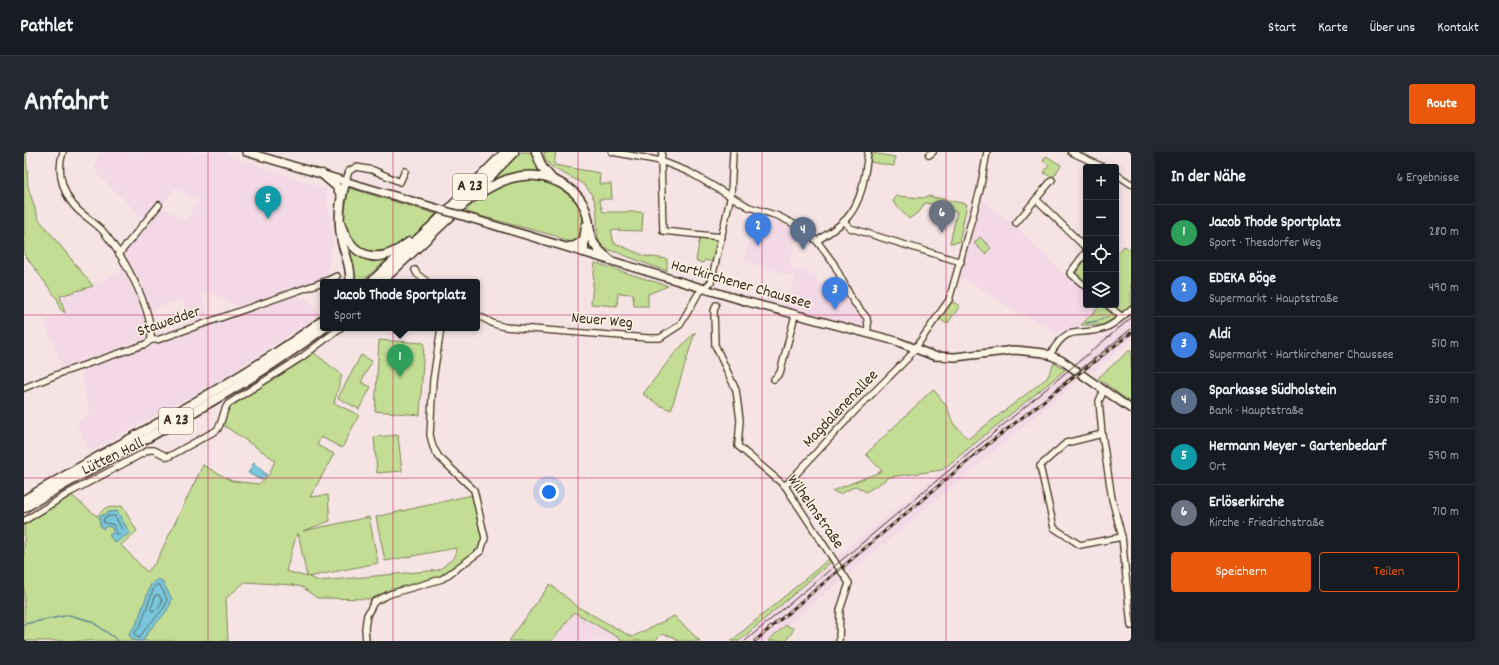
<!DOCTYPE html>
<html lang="de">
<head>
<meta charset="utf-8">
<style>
	:root { --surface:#171b24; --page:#242831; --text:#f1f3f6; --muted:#9ea1a6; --line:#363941; --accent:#ea580c }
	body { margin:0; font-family:Dekko,sans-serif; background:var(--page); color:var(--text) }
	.controls { position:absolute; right:12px; top:12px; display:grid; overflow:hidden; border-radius:4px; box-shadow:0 2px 10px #0003 }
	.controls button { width:36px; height:36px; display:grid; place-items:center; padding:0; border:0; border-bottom:1px solid var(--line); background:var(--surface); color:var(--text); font:20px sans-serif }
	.you { position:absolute; left:525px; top:340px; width:14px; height:14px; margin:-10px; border:3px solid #fff; border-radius:50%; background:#1a73e8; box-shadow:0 0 0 6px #1a73e833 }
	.badge { display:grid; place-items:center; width:26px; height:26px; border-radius:50%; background:var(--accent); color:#fff; font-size:13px; font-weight:700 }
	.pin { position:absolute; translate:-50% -33px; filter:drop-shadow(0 1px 2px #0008) }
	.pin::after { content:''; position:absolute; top:21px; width:14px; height:12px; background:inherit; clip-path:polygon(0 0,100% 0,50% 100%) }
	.popup { position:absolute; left:296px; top:127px; width:160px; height:52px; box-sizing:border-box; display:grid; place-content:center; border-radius:4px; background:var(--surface); filter:drop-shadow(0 1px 3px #0005); font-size:13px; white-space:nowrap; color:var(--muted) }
	.popup b { font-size:15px; color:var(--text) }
	.popup::after { content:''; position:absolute; left:50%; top:100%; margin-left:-8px; border:8px solid transparent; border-top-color:var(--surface) }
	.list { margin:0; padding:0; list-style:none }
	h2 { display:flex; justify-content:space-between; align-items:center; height:52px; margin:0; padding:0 16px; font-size:17px }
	h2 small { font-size:13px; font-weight:400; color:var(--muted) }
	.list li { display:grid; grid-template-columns:26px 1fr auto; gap:12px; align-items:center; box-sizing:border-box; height:56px; padding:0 16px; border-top:1px solid var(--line) }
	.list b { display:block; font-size:15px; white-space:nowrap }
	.list p { margin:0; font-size:13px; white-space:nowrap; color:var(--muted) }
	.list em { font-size:13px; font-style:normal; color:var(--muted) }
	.actions { display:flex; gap:8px; padding:12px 16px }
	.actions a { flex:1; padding:9px 0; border:1px solid var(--accent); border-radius:4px; text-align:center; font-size:14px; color:var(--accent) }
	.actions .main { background:var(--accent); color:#fff }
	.icon { flex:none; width:22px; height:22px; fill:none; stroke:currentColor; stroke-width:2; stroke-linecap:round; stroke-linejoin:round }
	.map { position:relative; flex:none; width:1107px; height:489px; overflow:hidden; border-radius:4px }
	header { display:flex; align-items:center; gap:24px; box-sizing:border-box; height:56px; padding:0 20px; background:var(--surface); border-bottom:1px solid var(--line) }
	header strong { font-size:19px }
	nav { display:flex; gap:22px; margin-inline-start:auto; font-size:14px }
	.intro { display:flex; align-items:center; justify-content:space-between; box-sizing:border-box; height:96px; padding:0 24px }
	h1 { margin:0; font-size:28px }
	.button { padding:10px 18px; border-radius:4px; background:var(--accent); color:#fff; font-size:14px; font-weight:700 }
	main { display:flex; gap:24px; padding:0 24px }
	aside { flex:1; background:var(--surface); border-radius:4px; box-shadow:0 2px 10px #0003 }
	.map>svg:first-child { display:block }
</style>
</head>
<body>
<header>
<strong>Pathlet</strong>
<nav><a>Start</a><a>Karte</a><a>Über uns</a><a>Kontakt</a></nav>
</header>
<div class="intro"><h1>Anfahrt</h1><a class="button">Route</a></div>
<main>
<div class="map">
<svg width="1107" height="489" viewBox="0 0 1107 489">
	<rect width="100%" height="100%" fill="#f6e4e5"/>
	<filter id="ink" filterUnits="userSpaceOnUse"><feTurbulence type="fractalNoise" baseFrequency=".025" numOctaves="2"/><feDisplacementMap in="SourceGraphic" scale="8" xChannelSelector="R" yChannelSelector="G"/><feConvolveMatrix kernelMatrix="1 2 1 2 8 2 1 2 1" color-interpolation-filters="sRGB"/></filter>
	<g filter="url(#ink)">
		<!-- built -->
		<g fill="#f2d9e5" fill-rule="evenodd">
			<path d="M76,0H200L215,7L302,37L309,85L303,127L263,137L215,155L185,140L178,142L184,165L165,171L159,147L125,158L116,132L104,110L95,99L120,67L76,25L70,16ZM151,36L174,49L161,69L137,55Z"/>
			<polygon points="958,48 987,70 1037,119 1062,140 1062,153 1077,153 1057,173 1031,182 1021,173 989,158 936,123"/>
			<polygon points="733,64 754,70 773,80 765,115 794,124 792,130 817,135 839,169 838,174 825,173 743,150 747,136 767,142 771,125 720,109"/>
			<polygon points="99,117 113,146 122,175 123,186 38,216 21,169 41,161 36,144 69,134"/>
			<polygon points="269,145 282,146 294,160 292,165 198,227 66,299 52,270 66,262 56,218"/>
			<polygon points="1107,162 1107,188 1067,221 1051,210"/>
			<polygon points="1041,218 1056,228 825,421 813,405"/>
			<polygon points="807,410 819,427 744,489 715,489"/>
			<polygon points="550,460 600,488 528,489"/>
		</g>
		<!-- green -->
		<g fill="#c3dd94" stroke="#7f8459" fill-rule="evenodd">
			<polygon points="0,0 2,0 4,35 14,66 69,134 36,144 41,161 36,157 34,148 0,102"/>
			<polygon points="497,0 510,0 521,22 471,29 470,27"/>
			<path d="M520,0H532L530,13L576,21L575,32H587L588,47H575L579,60H619L618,79L587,78L590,91L621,104L643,107V119C620,112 600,102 577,95C568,75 580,56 563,36C552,23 520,20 520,0Z"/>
			<polygon points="848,1 871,5 870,14 846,10"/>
			<polygon points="1022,4 1037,13 1029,26 1020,21 1025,13 1019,9"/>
			<path d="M501,26C525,30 562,38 559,70C559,77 559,83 555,89C546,91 541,89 532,84L441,60C463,36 471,34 501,26Z"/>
			<path d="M325,36L412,62C395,79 367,110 340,99C336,98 333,93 331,90C315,72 321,59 325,36Z"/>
			<polygon points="872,44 899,46 904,44 943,52 935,90 926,91 933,60 910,55 909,52 901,51 896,59 885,67 869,50"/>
			<polygon points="676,84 694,86 689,110 681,108 679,111 672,109"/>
			<polygon points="956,85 967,96 961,102 950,91"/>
			<polygon points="320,87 335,102 370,102 337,130 329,130"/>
			<polygon points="1100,94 1107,98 1107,153 1098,161 1089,153 1092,153 1092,101"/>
			<polygon points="1061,108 1062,108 1062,131 1051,122"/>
			<polygon points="571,111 644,134 624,142 624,154 610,154 609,142 594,141 593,154 567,152"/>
			<polygon points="927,149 936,154 923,172 914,166"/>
			<polygon points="1077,153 1092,165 1079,173 1057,173"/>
			<polygon points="671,180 647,258 635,253 619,242 649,203"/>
			<polygon points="355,188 400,191 396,263 351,259"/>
			<polygon points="1107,197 1107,251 1074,226"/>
			<path d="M289,200L318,223L310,251L335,263L318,296L297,285L293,293L310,302L286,345L304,343L306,369L279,379L345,365L354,411L284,425L296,429L415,418L431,405L432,396L361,409L352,365L448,343L458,385L455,397L416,426L365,438L347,447L293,446L278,435L268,433L221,430L202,446L204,489H0V371L47,343L73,364L81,356L98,354L113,379L97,393L123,420L132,410L179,313L208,329L235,332L245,323L251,308L199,273L201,258L206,252ZM273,381H274L283,425L262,419Z"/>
			<polygon points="337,203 348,209 337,230 347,235 335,257 314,246"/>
			<polygon points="1030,211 1041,218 918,318 866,325 842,340 832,334 816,342 808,339 858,319 842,302 909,237 922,253 929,271 944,287 1023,226"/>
			<polygon points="374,283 378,319 353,321 350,285"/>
			<polygon points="805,407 807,410 715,489 707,489"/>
			<polygon points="526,432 554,455 608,485 650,464 676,489 653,489 650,485 638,482 631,489 600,489 550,460 528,489 485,489"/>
			<polygon points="762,473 770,477 762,489 744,489"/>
		</g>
		<!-- water -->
		<g fill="#7ac6da" stroke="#61888f">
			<polygon points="230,311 243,323 237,328 224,321"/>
			<polygon points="93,359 106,381 91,391 85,383 89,381 88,376 83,374 79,377 76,373 75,365 85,360"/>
			<path d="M134,427L138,429L148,447C144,465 126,472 119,489H112L106,485L105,481L112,473L127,432Z"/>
		</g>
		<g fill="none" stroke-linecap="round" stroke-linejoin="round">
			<!-- shore -->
			<g stroke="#546869" stroke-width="1">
				<polygon points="87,364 91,364 99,379 95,383 93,382 90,373 79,370 80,366"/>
				<path d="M133,433H136L143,447C142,460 123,470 116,486H114L110,481L116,475L130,435Z"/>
				<polygon points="132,443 135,443 138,449 135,456 128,459 127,457"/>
			</g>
			<!-- stream -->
			<g stroke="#61888f" stroke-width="1.5">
				<polyline points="1062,171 1073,169 1084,165"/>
				<polyline points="0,472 45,463 67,469 95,489"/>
			</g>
			<!-- minor casing -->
			<g stroke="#3b2a1e" stroke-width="8">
				<g id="minor">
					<path d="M39,0C32,20 39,44 55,59C62,65 71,71 78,78C98,102 129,156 127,188"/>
					<polyline points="588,0 637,9 665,20 725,55 754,64 776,75 793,89 810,112 829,149 843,166 844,174 843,181"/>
					<polyline points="638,0 637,9 639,79 698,85"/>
					<polyline points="1047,0 1079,15"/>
					<polyline points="905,3 909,0"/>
					<polyline points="1092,22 1107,32"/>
					<polyline points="322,29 325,19 332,15 349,18 376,30 381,19"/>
					<polyline points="1012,47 1062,96"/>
					<polyline points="820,69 826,76 937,110"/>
					<polyline points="992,71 1028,28"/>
					<path d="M793,89C803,82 815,75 823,66C839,48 841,22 844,0"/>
					<polyline points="1062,100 1046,121 1062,135"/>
					<polyline points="95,102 135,53"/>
					<polyline points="391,118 393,122 403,130"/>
					<polyline points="300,130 313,124"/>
					<polyline points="692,153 690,159 691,193 712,238 716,268 714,294 761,334 825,431 816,458 815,489"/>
					<polyline points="1084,153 1098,165"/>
					<polyline points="453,163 470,172 481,175 624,186 636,186 656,173 674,142 687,130 707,43 709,0"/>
					<path d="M1026,203C1045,169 1053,186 1081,176C1092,172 1099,164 1107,157"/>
					<polyline points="750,227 756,221 771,163"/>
					<polyline points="0,236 37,221 122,192 127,188 133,188 299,130"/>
					<polyline points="1080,238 1075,249 1078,282 1088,347 1098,385 1107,474"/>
					<polyline points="1078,282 1042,291 1016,314 1030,376 1056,393 1098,385"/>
					<polyline points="761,334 830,260 885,205 925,148 956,38 963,0"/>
					<path d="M0,369L45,341L125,298H130L144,305L193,278C199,270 198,260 204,252L278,205L316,176"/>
					<polyline points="342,489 341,476 343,463 350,450 366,442 418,427 457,399 461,386 450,338 415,305 409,295 406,283 409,228 417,176"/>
				</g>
			</g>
			<!-- major casing -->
			<g stroke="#3b2a1e" stroke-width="10">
				<g id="major">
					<polyline points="222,0 398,52"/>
					<polyline points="449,67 724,150 872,189 910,204 931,205 991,198 1020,201 1037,208 1107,257"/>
				</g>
			</g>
			<!-- highway casing -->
			<g stroke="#3b2a1e" stroke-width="11">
				<g id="highway">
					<polyline points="512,0 518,15 528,27"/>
					<polyline points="298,22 312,34 318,44"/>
					<path d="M322,29C315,47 314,72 318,90C321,103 328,116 326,130"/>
					<polyline points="453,38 490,0"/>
					<path d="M442,50C472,30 500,13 536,31C546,36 555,43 560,54C571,80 558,86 585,107"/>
					<path d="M316,71C329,108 355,114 385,90"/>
					<polyline points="545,95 551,94 560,88"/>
					<polyline points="560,100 560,88 562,74"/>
					<polyline points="347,130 411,71 481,0"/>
					<polyline points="357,130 445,47"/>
					<path d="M0,348C99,287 205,238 299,168"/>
					<path d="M0,356C100,296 207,246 300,176"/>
				</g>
			</g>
			<!-- minor -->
			<use href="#minor" stroke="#fcf5e5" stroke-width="5.5"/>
			<!-- major -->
			<use href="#major" stroke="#fcf5e5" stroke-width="7"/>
			<!-- highway -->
			<use href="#highway" stroke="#fcf5e5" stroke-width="8"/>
			<!-- tram -->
			<g stroke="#3b2a1e" stroke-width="1">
				<polyline points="1032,237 1107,177"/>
				<polyline points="721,489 1107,166"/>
			</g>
			<!-- rail casing -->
			<g stroke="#3b2a1e" stroke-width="3">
				<polyline id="rail" points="731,489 964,292 1107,181"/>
			</g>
			<!-- rail -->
			<use href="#rail" stroke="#fcf5e5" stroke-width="1.5" stroke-dasharray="4.5" stroke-linecap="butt"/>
			<!-- major-bridge casing -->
			<g stroke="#3b2a1e" stroke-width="10" stroke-linecap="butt">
				<polyline id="major-bridge" points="398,52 449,67"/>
			</g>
			<!-- major-bridge -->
			<use href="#major-bridge" stroke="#fcf5e5" stroke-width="7"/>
		</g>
	</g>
	<!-- grid -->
	<path fill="none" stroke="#c2185b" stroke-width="1" stroke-opacity="0.55" d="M184,0V489M369,0V489M554,0V489M738,0V489M922,0V489M0,163H1107M0,326H1107"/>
	<g text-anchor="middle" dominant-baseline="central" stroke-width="3" stroke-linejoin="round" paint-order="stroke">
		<!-- shield labels -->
		<g fill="#fcf5e5" stroke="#75675a" stroke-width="1">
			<rect x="429" y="22" width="34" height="26" rx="3"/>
			<rect x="135" y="256" width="34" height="26" rx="3"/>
		</g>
		<g font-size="15" font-weight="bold" fill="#3b2a1e">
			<text x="446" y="35">A 23</text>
			<text x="152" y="269">A 23</text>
		</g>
		<!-- street labels -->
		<g font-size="16" fill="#3b2a1e" stroke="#fcf5e5">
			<text transform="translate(717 133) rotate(16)">Hartkirchener Chaussee</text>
			<text transform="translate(578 169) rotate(5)">Neuer Weg</text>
			<text transform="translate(145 170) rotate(-19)">Stawedder</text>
			<text transform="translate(817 257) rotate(-46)">Magdalenenallee</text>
			<text transform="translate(89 305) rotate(-26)">Lütten Hall</text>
			<text transform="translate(791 360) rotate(55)">Wilhelmstraße</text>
		</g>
	</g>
</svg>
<div class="controls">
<button>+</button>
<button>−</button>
<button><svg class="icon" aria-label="locate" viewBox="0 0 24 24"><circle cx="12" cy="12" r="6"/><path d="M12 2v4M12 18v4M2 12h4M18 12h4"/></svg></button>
<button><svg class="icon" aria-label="layers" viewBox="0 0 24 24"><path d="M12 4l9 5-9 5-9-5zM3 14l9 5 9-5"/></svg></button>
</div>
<div class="you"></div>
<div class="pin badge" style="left:376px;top:225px;background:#2e9e5b">1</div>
<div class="popup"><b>Jacob Thode Sportplatz</b>Sport</div>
<div class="pin badge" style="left:734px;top:94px;background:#3f7fe0">2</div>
<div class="pin badge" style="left:811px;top:158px;background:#3f7fe0">3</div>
<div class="pin badge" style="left:779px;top:98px;background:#5c6f8a">4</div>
<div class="pin badge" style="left:244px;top:67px;background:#0f9aa8">5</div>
<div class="pin badge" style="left:918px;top:81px;background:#6b7280">6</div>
</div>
<aside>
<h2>In der Nähe<small>6 Ergebnisse</small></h2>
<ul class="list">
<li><span class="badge" style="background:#2e9e5b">1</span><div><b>Jacob Thode Sportplatz</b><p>Sport · Thesdorfer Weg</p></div><em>280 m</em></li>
<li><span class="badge" style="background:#3f7fe0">2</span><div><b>EDEKA Böge</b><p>Supermarkt · Hauptstraße</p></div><em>490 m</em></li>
<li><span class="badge" style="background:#3f7fe0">3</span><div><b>Aldi</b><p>Supermarkt · Hartkirchener Chaussee</p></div><em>510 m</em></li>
<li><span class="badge" style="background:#5c6f8a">4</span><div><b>Sparkasse Südholstein</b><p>Bank · Hauptstraße</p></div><em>530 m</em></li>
<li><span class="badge" style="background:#0f9aa8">5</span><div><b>Hermann Meyer - Gartenbedarf</b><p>Ort</p></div><em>590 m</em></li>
<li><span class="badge" style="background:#6b7280">6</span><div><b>Erlöserkirche</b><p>Kirche · Friedrichstraße</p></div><em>710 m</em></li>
</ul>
<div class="actions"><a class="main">Speichern</a><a>Teilen</a></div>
</aside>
</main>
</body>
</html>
